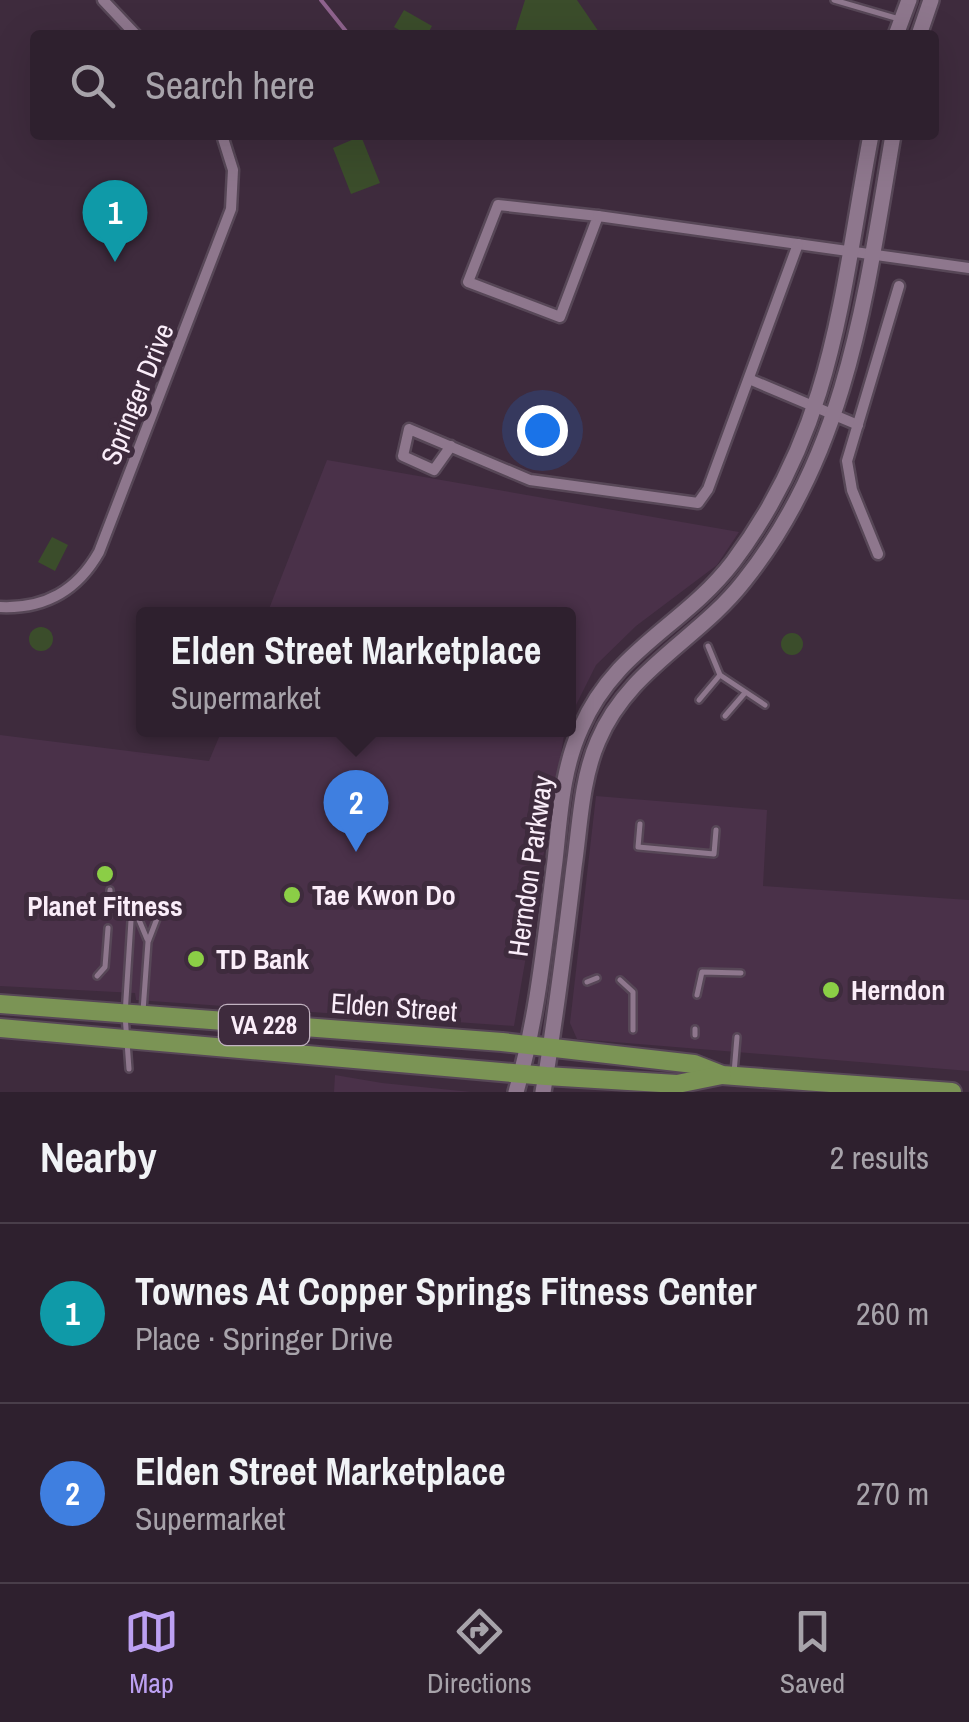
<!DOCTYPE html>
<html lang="en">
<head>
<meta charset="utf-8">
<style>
	:root { --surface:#2e202e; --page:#362836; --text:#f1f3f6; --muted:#a7a3aa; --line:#493e4a; --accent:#bca0f2 }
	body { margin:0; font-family:"Archivo Narrow",sans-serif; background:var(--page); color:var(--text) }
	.you { position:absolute; left:542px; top:430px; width:35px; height:35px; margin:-25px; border:8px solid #fff; border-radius:50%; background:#1a73e8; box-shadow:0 0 0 15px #1a73e833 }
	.badge { display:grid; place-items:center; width:65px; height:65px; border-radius:50%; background:var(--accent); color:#fff; font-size:32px; font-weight:700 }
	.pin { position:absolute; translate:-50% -82px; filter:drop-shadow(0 2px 5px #0008) }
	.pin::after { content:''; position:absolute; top:52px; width:35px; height:30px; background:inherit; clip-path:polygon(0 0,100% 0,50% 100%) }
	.popup { position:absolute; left:136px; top:607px; width:440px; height:130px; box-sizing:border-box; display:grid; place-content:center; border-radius:10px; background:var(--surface); filter:drop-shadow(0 2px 8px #0005); font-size:32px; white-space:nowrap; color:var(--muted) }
	.popup b { font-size:38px; color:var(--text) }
	.popup::after { content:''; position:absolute; left:50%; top:100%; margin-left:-20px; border:20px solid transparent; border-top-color:var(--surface) }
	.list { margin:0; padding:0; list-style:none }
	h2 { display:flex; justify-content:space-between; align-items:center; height:130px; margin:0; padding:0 40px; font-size:42px }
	h2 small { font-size:32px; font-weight:400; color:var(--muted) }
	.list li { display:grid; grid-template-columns:65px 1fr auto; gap:30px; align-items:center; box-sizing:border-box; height:180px; padding:0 40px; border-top:2px solid var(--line) }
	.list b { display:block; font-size:38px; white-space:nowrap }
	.list p { margin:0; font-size:32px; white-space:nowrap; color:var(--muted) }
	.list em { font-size:32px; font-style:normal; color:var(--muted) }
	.icon { flex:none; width:55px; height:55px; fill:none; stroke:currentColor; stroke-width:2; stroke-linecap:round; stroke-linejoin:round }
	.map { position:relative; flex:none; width:969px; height:1092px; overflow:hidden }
	.search { position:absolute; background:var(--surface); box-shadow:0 10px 40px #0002; left:30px; right:30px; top:30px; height:110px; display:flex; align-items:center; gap:25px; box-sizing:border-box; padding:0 35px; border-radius:10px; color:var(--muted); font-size:38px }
	.sheet { height:490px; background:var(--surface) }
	nav { display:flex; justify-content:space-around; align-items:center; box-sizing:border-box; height:140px; border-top:2px solid var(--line); background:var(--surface); font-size:28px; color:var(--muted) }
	nav a { display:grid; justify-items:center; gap:5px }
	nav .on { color:var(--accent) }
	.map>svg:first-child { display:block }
</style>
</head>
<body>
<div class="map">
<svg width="969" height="1092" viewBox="0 0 969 1092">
	<rect width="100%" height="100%" fill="#3e2b3d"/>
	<!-- built -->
	<g fill="#4a3149">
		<polygon points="327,460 739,532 717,565 636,626 596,665 569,719 568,614 267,614"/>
		<polygon points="222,730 565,730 514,1026 136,1000 135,993 0,986 0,735 209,761"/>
		<polygon points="596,796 767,810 763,886 969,900 969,1071 577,1039 570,1023"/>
		<polygon points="335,1075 382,1083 471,1092 334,1092"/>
	</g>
	<!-- green -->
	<g fill="#3b4d2b">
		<polygon points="525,0 577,0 601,35 514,35"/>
		<polygon points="404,10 432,26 427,35 408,35 394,27"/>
		<polygon points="361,136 380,183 351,194 333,148"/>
		<polygon points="116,201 136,206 129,237 109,233"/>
		<polygon points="52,537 68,545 55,571 38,562"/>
		<circle cx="41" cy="639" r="12"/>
		<circle cx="792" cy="644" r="11"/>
	</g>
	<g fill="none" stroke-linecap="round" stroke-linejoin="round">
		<!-- stream -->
		<polyline stroke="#8f638e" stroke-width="4" points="321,0 349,35"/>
		<!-- service casing -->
		<g stroke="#574757" stroke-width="10">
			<g id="service">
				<polyline points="834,0 899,19"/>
				<polyline points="720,675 765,705"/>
				<polyline points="699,700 720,675 708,646"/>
				<polyline points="725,716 744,694"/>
				<polyline points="640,824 638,847 714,854 716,830"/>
				<polyline points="134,908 147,939"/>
				<polyline points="109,915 110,890"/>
				<polyline points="97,976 105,967 108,928"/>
				<polyline points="620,980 633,992 633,1030"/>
				<polyline points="587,982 597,978"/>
				<polyline points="697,995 702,972 741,973"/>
				<polyline points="143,1011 148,942 163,903"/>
				<polyline points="695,1035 695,1029"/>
				<polyline points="129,1069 125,1015 132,905"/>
				<polyline points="734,1073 737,1037"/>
			</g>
		</g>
		<!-- minor casing -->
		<g stroke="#574757" stroke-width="15">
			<g id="minor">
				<polyline points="103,0 136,35"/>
				<polygon points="498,205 598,216 560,317 468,282"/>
				<polyline points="598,216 969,268"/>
				<polyline points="749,379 858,425"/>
				<polyline points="451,446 434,470 403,456 409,429 530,480 698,503 708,489 798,244"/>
				<polyline points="878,554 852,490 847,461 899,286"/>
				<path d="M0,607C45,609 77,591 99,552L231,209L233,170L222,135"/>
			</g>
		</g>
		<!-- secondary casing -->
		<g stroke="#574757" stroke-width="20">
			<g id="secondary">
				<polyline points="896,35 909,0"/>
				<polyline points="919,35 931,0"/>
				<path d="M516,1092C538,1017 545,938 555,861C560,816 562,769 581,728C615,649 684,626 733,562C835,426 841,293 871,135"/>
				<path d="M543,1092C556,1017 565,943 574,867C580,826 581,780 598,741C628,669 698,640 744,581C848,451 866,293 893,135"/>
			</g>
		</g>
		<!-- primary casing -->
		<g stroke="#574757" stroke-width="22">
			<g id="primary">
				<polyline points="0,1004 502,1042 694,1064 722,1075 952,1092"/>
				<polyline points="0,1028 546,1076 677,1084 722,1075"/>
			</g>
		</g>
		<!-- service -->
		<use href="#service" stroke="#8e778d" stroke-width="5"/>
		<!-- minor -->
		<use href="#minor" stroke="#8e778d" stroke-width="10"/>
		<!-- secondary -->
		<use href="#secondary" stroke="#8e778d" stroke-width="15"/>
		<!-- primary -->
		<use href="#primary" stroke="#7b9455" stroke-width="18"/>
	</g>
	<!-- markers -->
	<g fill="#8bce46" stroke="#3e2b3d" stroke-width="4">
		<circle cx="105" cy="874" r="10"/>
		<circle cx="292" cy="895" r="10"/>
		<circle cx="196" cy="959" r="10"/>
		<circle cx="831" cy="990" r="10"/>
	</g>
	<g text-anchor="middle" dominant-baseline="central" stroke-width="10" stroke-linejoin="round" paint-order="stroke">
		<!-- shield labels -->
		<rect fill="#3e2b3d" stroke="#c2b3c1" stroke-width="2.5" x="219" y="1005" width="90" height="40" rx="8"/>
		<g font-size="25" font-weight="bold" fill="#faedf9">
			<text x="264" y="1025">VA 228</text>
		</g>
		<!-- street labels -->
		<g font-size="28" fill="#faedf9" stroke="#3e2b3d">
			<text transform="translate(137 394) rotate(-68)">Springer Drive</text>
			<text transform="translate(530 866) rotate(-82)">Herndon Parkway</text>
			<text transform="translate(394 1007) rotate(4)">Elden Street</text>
		</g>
		<!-- poi labels -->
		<g font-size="28" font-weight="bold" fill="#faedf9" stroke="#3e2b3d" text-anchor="start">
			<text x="312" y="895">Tae Kwon Do</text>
			<text x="105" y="906" text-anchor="middle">Planet Fitness</text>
			<text x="216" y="959">TD Bank</text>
			<text x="851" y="990">Herndon</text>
		</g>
	</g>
</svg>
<div class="you"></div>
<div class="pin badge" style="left:115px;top:262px;background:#0f9aa8">1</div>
<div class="pin badge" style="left:356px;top:852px;background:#3f7fe0">2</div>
<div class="popup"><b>Elden Street Marketplace</b>Supermarket</div>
<div class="search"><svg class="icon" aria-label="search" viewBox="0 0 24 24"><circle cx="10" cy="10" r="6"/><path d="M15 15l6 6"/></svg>Search here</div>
</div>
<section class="sheet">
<h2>Nearby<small>2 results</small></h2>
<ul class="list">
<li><span class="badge" style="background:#0f9aa8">1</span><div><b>Townes At Copper Springs Fitness Center</b><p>Place · Springer Drive</p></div><em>260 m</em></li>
<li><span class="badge" style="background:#3f7fe0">2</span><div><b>Elden Street Marketplace</b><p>Supermarket</p></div><em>270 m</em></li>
</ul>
</section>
<nav>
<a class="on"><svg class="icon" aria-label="map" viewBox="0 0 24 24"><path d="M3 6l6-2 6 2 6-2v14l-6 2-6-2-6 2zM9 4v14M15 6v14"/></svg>Map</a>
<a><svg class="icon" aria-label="directions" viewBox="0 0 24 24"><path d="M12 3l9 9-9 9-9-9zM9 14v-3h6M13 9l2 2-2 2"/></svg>Directions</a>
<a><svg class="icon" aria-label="saved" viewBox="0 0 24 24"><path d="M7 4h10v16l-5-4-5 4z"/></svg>Saved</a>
</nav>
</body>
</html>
